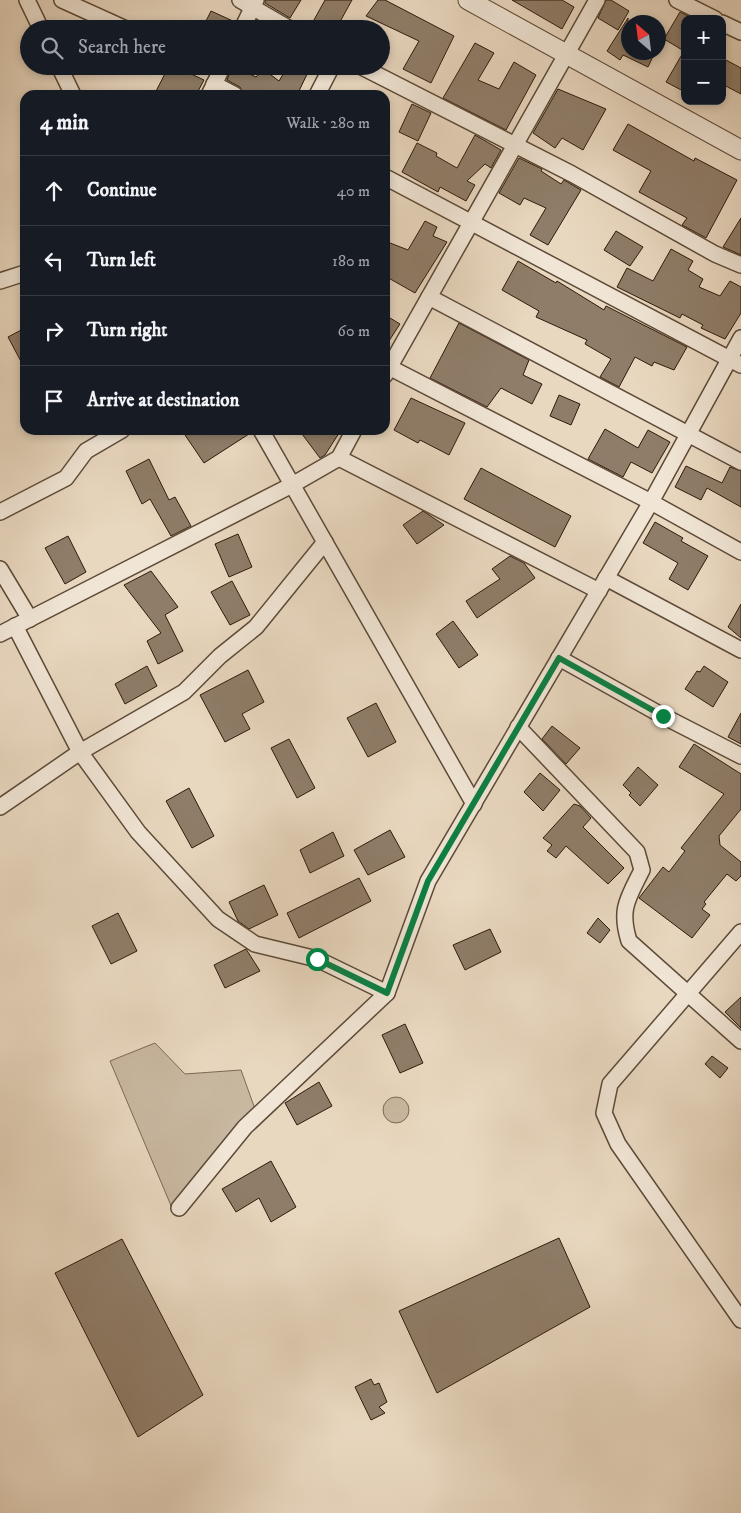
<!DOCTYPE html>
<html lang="en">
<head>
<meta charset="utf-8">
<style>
	:root { --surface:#171b24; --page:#242831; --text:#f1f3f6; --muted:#9ea1a6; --line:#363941 }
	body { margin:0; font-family:"IM FELL DW Pica",serif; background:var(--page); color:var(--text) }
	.controls { position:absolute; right:15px; top:15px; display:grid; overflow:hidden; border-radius:10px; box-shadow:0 2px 8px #0003 }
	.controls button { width:45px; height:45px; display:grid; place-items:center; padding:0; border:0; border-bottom:1px solid var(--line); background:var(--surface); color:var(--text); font:25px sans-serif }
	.compass { position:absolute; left:621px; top:15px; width:45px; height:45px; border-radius:50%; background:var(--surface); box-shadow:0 2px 8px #0003; rotate:332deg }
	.stop { position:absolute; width:15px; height:15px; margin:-11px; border:4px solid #0b8043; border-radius:50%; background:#fff }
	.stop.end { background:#0b8043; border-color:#fff; box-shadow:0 1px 5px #0008 }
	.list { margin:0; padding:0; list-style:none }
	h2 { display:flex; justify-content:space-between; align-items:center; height:65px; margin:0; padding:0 20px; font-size:21px }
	h2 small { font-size:16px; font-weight:400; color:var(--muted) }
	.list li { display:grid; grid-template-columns:32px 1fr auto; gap:15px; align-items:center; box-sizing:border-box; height:70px; padding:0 20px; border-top:1px solid var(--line) }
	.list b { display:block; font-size:19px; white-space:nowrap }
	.list em { font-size:16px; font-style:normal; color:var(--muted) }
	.icon { flex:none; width:28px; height:28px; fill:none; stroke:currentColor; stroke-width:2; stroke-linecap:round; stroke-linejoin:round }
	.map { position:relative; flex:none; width:741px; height:1513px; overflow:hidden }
	.search { position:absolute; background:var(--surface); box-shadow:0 2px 8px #0003; left:20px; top:20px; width:370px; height:55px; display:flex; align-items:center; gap:12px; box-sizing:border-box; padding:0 18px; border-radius:28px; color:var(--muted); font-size:19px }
	.panel { position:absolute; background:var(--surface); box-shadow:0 2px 8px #0003; left:20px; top:90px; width:370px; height:345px; border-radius:15px }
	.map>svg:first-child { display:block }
</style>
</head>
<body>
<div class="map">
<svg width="741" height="1513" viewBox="0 0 741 1513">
	<rect width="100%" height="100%" fill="#e9d8c0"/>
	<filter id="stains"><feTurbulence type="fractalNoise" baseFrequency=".004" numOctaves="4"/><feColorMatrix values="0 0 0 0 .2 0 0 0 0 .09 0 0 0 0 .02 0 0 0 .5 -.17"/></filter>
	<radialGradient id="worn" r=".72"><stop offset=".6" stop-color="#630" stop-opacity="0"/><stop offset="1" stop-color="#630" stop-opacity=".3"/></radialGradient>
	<!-- green -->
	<g fill="#c9b8a1" stroke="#7c6956">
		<polygon points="155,1043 185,1074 241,1070 255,1109 172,1208 110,1061"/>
		<circle cx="396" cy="1110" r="13"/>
	</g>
	<!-- building -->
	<g fill="#8f7d69" stroke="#2e1a0b">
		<polygon points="265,0 301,0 290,18 265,3"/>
		<polygon points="325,0 352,0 336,29 309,29"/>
		<polygon points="378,0 385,0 454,36 431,83 403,69 419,41 366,16"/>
		<polygon points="512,0 562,0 574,7 562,29"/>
		<polygon points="606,0 611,0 629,11 618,30 598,18"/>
		<polygon points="211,11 235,22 233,29 202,29"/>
		<polygon points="680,12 694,19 685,19 685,92 666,82 684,51 664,39"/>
		<polygon points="628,18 628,52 655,52 648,67 623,55 620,60 607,51"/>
		<polygon points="475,43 494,53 478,80 499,89 514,62 536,75 506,130 443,98"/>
		<polygon points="722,58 741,68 741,94 722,84"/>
		<polygon points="169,66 174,66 204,80 196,95 154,95"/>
		<polygon points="232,66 256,77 263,69 279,81 288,66 311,66 297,95 244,95 240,87 227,80"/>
		<polygon points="558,89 606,109 583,150 562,138 555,148 533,133"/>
		<polygon points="412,104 431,113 418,141 399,132"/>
		<polygon points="628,124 694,161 695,158 737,180 706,238 682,225 687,218 639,192 651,171 613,150"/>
		<polygon points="475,135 501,150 491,168 485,164 467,181 475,185 466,201 440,187 438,192 402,172 417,143 437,153 436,156 457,168"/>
		<polygon points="519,158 542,169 541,171 561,184 564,180 581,190 548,245 530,235 546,208 524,198 520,205 499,193"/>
		<polygon points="741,218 741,255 723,247"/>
		<polygon points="425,221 437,227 433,236 447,242 415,293 385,276 385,241 408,250"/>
		<polygon points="616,231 643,247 630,266 604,250"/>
		<polygon points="671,249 693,261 688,270 703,279 699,287 720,296 730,281 741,287 741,313 725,339 701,328 703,325 682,314 680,318 617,287 627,268 653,281"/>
		<polygon points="518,261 556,283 557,281 604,310 606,306 687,347 674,370 654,362 652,366 635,357 619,387 600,377 611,359 585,344 587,340 536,317 539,311 502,290"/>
		<polygon points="385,315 400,324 385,347"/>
		<polygon points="459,323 529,360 523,375 542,384 532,404 501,388 487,407 430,378"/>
		<polygon points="25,328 25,369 8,337"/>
		<polygon points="559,395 580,404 571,425 550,416"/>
		<polygon points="411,398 465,423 449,455 420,440 418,443 394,430"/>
		<polygon points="605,429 638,448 648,430 670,442 652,473 631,462 623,477 588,459"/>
		<polygon points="193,430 252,430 252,432 204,463 185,435"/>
		<polygon points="299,430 341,430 325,455 320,458"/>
		<polygon points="149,459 169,500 175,497 191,526 171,536 150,499 142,504 126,471"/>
		<polygon points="686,466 722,483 730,467 741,471 741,507 707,488 701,500 675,487"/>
		<polygon points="481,468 571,516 555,547 464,499"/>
		<polygon points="423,511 444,525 417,544 403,525"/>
		<polygon points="655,522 683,538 681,541 708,556 688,590 669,579 678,563 643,543"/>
		<polygon points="238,534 252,567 229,577 215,544"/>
		<polygon points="68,536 86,572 65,584 45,548"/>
		<polygon points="510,556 524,563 535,578 477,618 466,601 500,579 492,569"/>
		<polygon points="151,571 178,607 165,615 183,651 158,664 147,641 161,633 124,585"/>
		<polygon points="232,581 250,615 230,625 211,592"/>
		<polygon points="741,604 741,638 728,627"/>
		<polygon points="453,621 478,655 459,668 436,634"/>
		<polygon points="147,666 157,686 125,704 115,684"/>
		<polygon points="704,666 728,682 713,707 685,689 697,671 700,672"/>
		<polygon points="248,670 264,702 242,714 250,729 225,742 200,695"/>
		<polygon points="376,703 396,742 368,757 347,718"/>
		<polygon points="741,713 741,744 728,737"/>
		<polygon points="552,726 580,748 566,764 542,739"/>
		<polygon points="289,739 315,788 297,798 271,748"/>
		<polygon points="694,744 741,774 741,809 719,836 720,845 741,862 741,876 736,881 727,874 704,902 706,904 702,909 710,915 692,938 639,898 663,867 669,872 685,851 681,848 724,794 679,767"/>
		<polygon points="638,767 658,785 640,806 629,795 631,793 623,785"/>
		<polygon points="540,773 560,790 543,811 524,792"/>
		<polygon points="189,788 214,836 192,848 166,801"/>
		<polygon points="574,804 580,806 591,818 583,827 624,868 608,884 566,846 556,858 547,851 552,845 543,838"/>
		<polygon points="390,830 405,857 368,875 354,850"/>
		<polygon points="333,832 344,856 310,873 300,850"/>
		<polygon points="359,878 371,901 299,938 287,913"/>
		<polygon points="264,885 278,915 249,929 238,921 229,902"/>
		<polygon points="118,913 137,951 111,964 92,926"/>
		<polygon points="598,918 610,930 600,943 587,933"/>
		<polygon points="490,929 501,952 465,970 453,945"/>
		<polygon points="246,949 260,971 225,988 214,965"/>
		<polygon points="741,997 741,1028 725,1012"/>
		<polygon points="405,1024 423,1063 400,1073 382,1035"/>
		<polygon points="712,1056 728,1068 720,1078 705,1064"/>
		<polygon points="319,1082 332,1106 297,1125 285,1103"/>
		<polygon points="271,1161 296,1207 271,1222 259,1198 236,1212 222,1189"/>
		<polygon points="559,1238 590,1307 437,1393 399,1311"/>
		<polygon points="122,1239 203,1395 138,1437 55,1273"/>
		<polygon points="371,1379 374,1385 379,1383 387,1402 379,1407 385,1413 371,1420 355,1387"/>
	</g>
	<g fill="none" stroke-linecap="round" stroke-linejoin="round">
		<!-- minor casing -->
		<g stroke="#5d4a38" stroke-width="18">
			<g id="minor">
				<polyline points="27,0 41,29"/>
				<polyline points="62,0 126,29"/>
				<polyline points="240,0 290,29"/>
				<polyline points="677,0 715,19"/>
				<polyline points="722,23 741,32"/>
				<polyline points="242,29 256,0"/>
				<polyline points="59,66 73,95"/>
				<polyline points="360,66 572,174 715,254 741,265"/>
				<polyline points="214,84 235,95"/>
				<polyline points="209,95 223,66"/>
				<polyline points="317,95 332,66"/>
				<polyline points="385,177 741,365"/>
				<polyline points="0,281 25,273"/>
				<polyline points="429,297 741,462"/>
				<polyline points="741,338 651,502 741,552"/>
				<polyline points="385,375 597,0"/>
				<polyline points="261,430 474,804"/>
				<polyline points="339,458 599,591"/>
				<polyline points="0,512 66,478 86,451 122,430"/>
				<polyline points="0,569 30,619"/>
				<polyline points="606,578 741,650"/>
				<polyline points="15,626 80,752 138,832 218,919 255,944 317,959 387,993 428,881 651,502 385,365"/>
				<polyline points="0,634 292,485 339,458 354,430"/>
				<polyline points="559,658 663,716 741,756"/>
				<path d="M518,727L637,852L642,870C628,898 619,909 629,941L741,1041"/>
				<polyline points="0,807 80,752 184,692 220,656 256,627 325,542"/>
				<polyline points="741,932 610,1084 604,1113 618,1144 741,1320"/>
				<polyline points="179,1208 245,1127 387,993"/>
			</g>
		</g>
		<!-- tertiary casing -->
		<g stroke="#5d4a38" stroke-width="21">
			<polyline id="tertiary" points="468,0 741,150"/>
		</g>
		<!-- minor -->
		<use href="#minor" stroke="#f1e6d6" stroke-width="15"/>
		<!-- tertiary -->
		<use href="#tertiary" stroke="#f1e6d6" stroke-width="19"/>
	</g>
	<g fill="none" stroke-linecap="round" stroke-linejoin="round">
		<!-- route -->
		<polyline stroke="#0b8043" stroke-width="6" points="317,959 387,993 428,881 559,658 663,716"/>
	</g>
	<rect width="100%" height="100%" filter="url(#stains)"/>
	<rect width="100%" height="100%" fill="url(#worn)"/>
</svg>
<div class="controls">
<button>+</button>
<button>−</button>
</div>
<svg class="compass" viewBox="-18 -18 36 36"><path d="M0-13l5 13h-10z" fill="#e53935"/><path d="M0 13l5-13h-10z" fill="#9ea1a6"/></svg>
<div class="stop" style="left:317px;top:959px"></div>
<div class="stop end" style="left:663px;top:716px"></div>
<div class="search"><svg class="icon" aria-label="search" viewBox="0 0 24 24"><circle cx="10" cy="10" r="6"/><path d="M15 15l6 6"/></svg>Search here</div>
<section class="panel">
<h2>4 min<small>Walk · 280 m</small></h2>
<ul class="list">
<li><svg class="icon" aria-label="ahead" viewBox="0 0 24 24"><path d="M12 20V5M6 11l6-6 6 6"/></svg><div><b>Continue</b></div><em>40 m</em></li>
<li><svg class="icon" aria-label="left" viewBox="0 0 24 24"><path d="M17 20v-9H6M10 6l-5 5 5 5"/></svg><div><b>Turn left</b></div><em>180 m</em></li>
<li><svg class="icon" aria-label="right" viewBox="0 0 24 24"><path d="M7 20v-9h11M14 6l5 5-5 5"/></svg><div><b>Turn right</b></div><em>60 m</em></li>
<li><svg class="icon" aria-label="arrive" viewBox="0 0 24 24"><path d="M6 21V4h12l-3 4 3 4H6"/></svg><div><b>Arrive at destination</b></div></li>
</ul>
</section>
</div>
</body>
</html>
